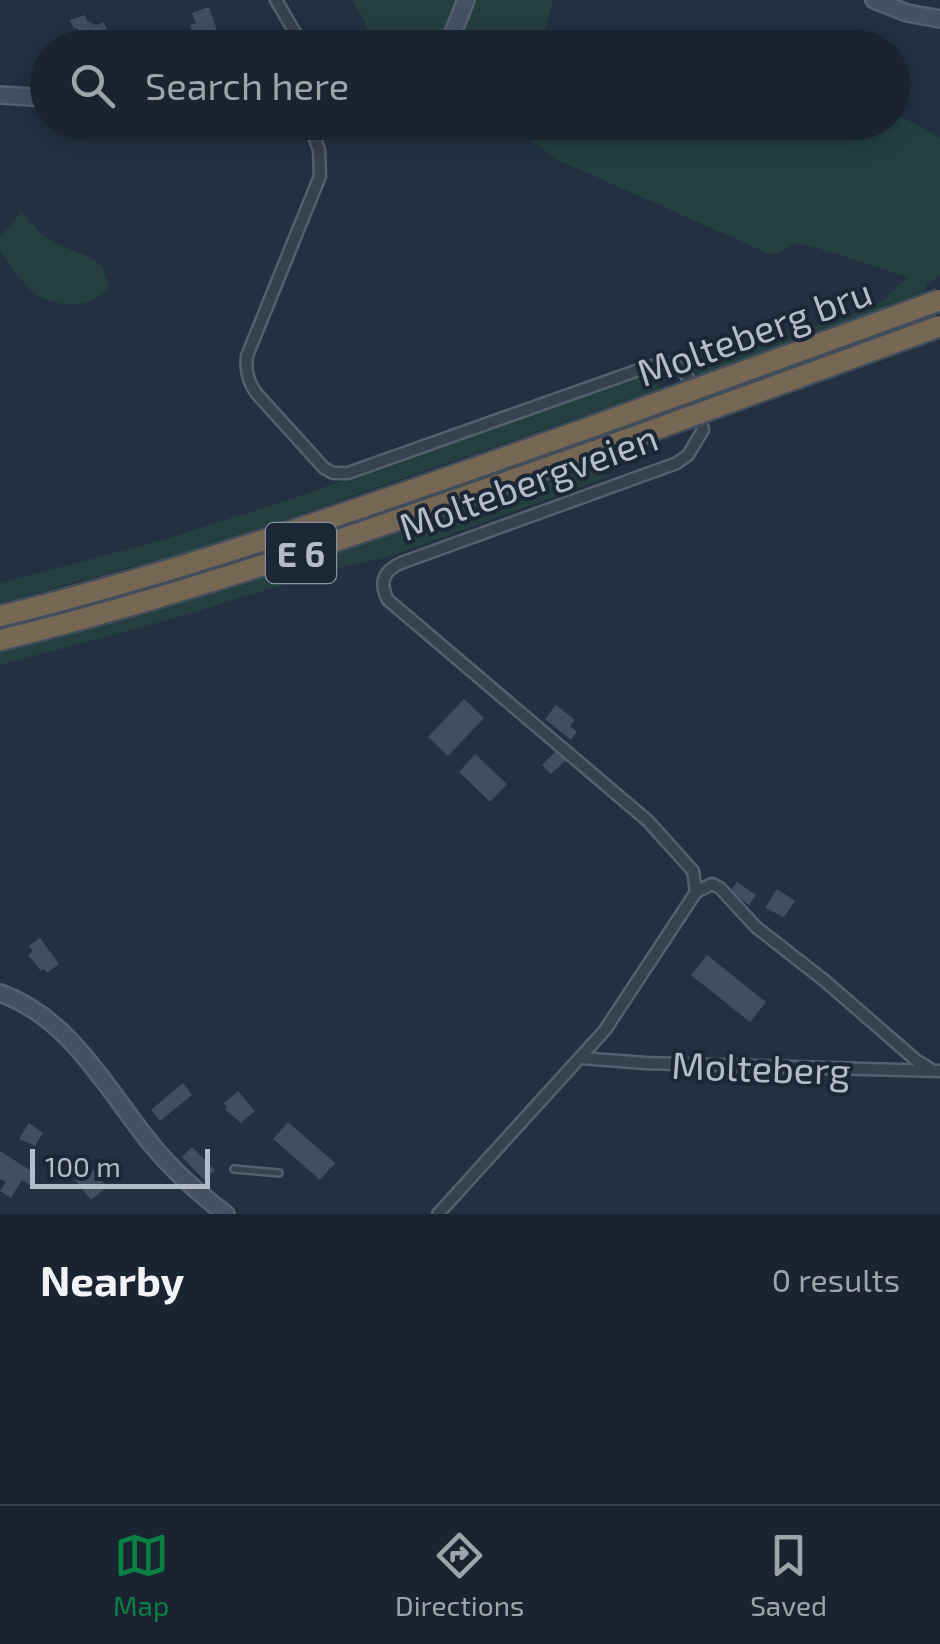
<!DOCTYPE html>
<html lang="en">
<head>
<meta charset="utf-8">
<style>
	:root { --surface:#1a2430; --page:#232c38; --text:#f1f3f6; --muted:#9fa4ab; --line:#38414c; --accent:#0b8043 }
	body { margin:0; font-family:"Exo 2",sans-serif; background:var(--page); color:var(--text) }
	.scale { position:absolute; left:30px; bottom:25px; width:180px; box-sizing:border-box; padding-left:10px; border:5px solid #b3bdca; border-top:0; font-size:28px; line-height:35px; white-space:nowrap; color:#b3bdca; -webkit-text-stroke:8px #1c2735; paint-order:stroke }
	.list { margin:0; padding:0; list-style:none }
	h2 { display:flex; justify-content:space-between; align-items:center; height:130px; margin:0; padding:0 40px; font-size:42px }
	h2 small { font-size:32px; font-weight:400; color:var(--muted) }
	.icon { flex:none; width:55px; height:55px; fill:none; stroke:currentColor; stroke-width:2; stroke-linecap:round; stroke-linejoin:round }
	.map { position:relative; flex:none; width:940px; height:1214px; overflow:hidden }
	.search { position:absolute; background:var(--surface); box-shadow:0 5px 25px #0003; left:30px; right:30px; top:30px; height:110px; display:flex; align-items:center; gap:25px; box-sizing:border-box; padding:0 35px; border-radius:55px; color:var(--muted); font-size:38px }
	.sheet { height:290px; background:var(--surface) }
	nav { display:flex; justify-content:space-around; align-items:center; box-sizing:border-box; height:140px; border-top:2px solid var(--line); background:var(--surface); font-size:28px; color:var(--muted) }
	nav a { display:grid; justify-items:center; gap:5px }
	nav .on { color:var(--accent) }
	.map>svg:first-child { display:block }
</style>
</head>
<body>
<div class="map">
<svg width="940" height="1214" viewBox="0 0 940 1214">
	<rect width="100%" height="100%" fill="#233040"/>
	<!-- green -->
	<g fill="#253f41">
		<polygon points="352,0 553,0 541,48 378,47"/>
		<polygon points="893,116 904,118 940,138 940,276 928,283 898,351 711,419 697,373 670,356 695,356 755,343 864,311 882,301 908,277 811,246 795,244 772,255 556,159 528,138 515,123 675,122 693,128 698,123 892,122"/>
		<path d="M21,212C31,221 40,234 51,240C79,258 104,250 109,289C87,311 44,309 24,283C15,273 9,262 0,251V238Z"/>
		<polygon points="645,373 653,377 661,389 208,546 0,603 0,583 163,540 297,497"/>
		<polygon points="604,461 609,477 389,557 333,569 172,619 0,665 0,653 228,589"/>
	</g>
	<!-- building -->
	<g fill="#3f4f5f">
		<polygon points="209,7 218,33 194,38 190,25 196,23 192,13"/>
		<polygon points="85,15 87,21 96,25 104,22 110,40 84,48 77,28 74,29 70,20"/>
		<polygon points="572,30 591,38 592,35 608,41 605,48 564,48"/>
		<polygon points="464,699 484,718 448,756 428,737"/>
		<polygon points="556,705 575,720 570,726 577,732 571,740 545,719"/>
		<polygon points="557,750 566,760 551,774 542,765"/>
		<polygon points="475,754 507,784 490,802 459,772"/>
		<polygon points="737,882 756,895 749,905 730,891"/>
		<polygon points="777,889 795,901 784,917 765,908"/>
		<polygon points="40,938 59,964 47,973 44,969 41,971 28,955 33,951 29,946"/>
		<polygon points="707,955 766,1002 750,1022 691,975"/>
		<polygon points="183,1083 192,1095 160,1121 151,1110"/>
		<polygon points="238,1091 255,1111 241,1123 225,1109 227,1107 224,1103"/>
		<polygon points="288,1122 335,1163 320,1180 273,1139"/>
		<polygon points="29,1123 43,1133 35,1146 19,1139"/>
		<polygon points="192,1147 215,1170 204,1180 182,1157"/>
		<polygon points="0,1151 36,1174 29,1185 22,1180 11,1198 0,1191 6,1182 0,1179"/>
		<polygon points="87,1163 107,1187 91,1200 71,1175"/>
	</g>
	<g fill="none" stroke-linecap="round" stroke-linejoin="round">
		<!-- service casing -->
		<g stroke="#55606d" stroke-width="10">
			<polyline id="service" points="234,1169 279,1173"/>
		</g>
		<!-- minor casing -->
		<g stroke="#55606d" stroke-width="15">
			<g id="minor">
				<polyline points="276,0 304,48"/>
				<path d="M309,122L319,150L320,176L247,356C245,371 248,382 257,394L324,468L333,473H348L647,367C654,366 665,363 672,364C694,369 698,412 703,430L688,455L677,463L401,563C383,571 379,583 388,600L648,821L693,871L696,892L605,1030L438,1214"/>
				<polyline points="696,892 712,884 720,888 756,927 825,981 917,1061 929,1068"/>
				<polyline points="581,1058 645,1063 940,1071"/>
			</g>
		</g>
		<!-- secondary casing -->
		<g stroke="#55606d" stroke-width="20">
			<g id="secondary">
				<polyline points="874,0 907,13 940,19"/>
				<polyline points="447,48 466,0"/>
				<polyline points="0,95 48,98"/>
				<path d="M0,993C71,1018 107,1090 152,1145C174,1172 198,1193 226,1214"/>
			</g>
		</g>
		<!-- motorway casing -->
		<g stroke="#424d5a" stroke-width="25">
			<g id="motorway">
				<path d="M0,616C201,567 396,496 591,427"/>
				<path d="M0,640C204,591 400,519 598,450"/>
			</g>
		</g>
		<!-- service -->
		<use href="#service" stroke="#374250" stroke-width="5"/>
		<!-- minor -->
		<use href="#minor" stroke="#374250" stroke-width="10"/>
		<!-- secondary -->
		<use href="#secondary" stroke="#455163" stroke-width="15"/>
		<!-- motorway -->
		<use href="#motorway" stroke="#766754" stroke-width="20"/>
		<!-- motorway-bridge casing -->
		<g stroke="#424d5a" stroke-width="25" stroke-linecap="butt">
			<g id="motorway-bridge">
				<polyline points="591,427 940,300"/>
				<polyline points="598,450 940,326"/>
			</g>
		</g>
		<!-- motorway-bridge -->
		<use href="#motorway-bridge" stroke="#766754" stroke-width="20"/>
	</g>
	<g text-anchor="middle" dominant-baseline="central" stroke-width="8" stroke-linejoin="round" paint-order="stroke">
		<!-- shield labels -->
		<rect fill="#1c2735" stroke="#86909d" stroke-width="2.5" x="266" y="523" width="70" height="60" rx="8"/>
		<g font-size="35" font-weight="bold" fill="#b3bdca">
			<text x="301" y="553">E 6</text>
		</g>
		<!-- street labels -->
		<g font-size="38" fill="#b3bdca" stroke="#1c2735">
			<text transform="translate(754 331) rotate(-20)">Molteberg bru</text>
			<text transform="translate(528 481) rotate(-20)">Moltebergveien</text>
			<text transform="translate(761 1067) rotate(2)">Molteberg</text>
		</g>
	</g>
</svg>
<div class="scale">100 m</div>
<div class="search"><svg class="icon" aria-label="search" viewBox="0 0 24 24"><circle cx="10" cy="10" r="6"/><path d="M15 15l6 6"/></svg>Search here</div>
</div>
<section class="sheet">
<h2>Nearby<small>0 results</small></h2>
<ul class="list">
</ul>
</section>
<nav>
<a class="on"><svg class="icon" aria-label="map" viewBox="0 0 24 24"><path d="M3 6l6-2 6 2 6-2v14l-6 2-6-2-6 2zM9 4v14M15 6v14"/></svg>Map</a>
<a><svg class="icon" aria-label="directions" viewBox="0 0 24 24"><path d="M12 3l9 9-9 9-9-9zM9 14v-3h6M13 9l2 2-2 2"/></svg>Directions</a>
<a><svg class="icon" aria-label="saved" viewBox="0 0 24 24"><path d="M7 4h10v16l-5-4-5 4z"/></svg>Saved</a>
</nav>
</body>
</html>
